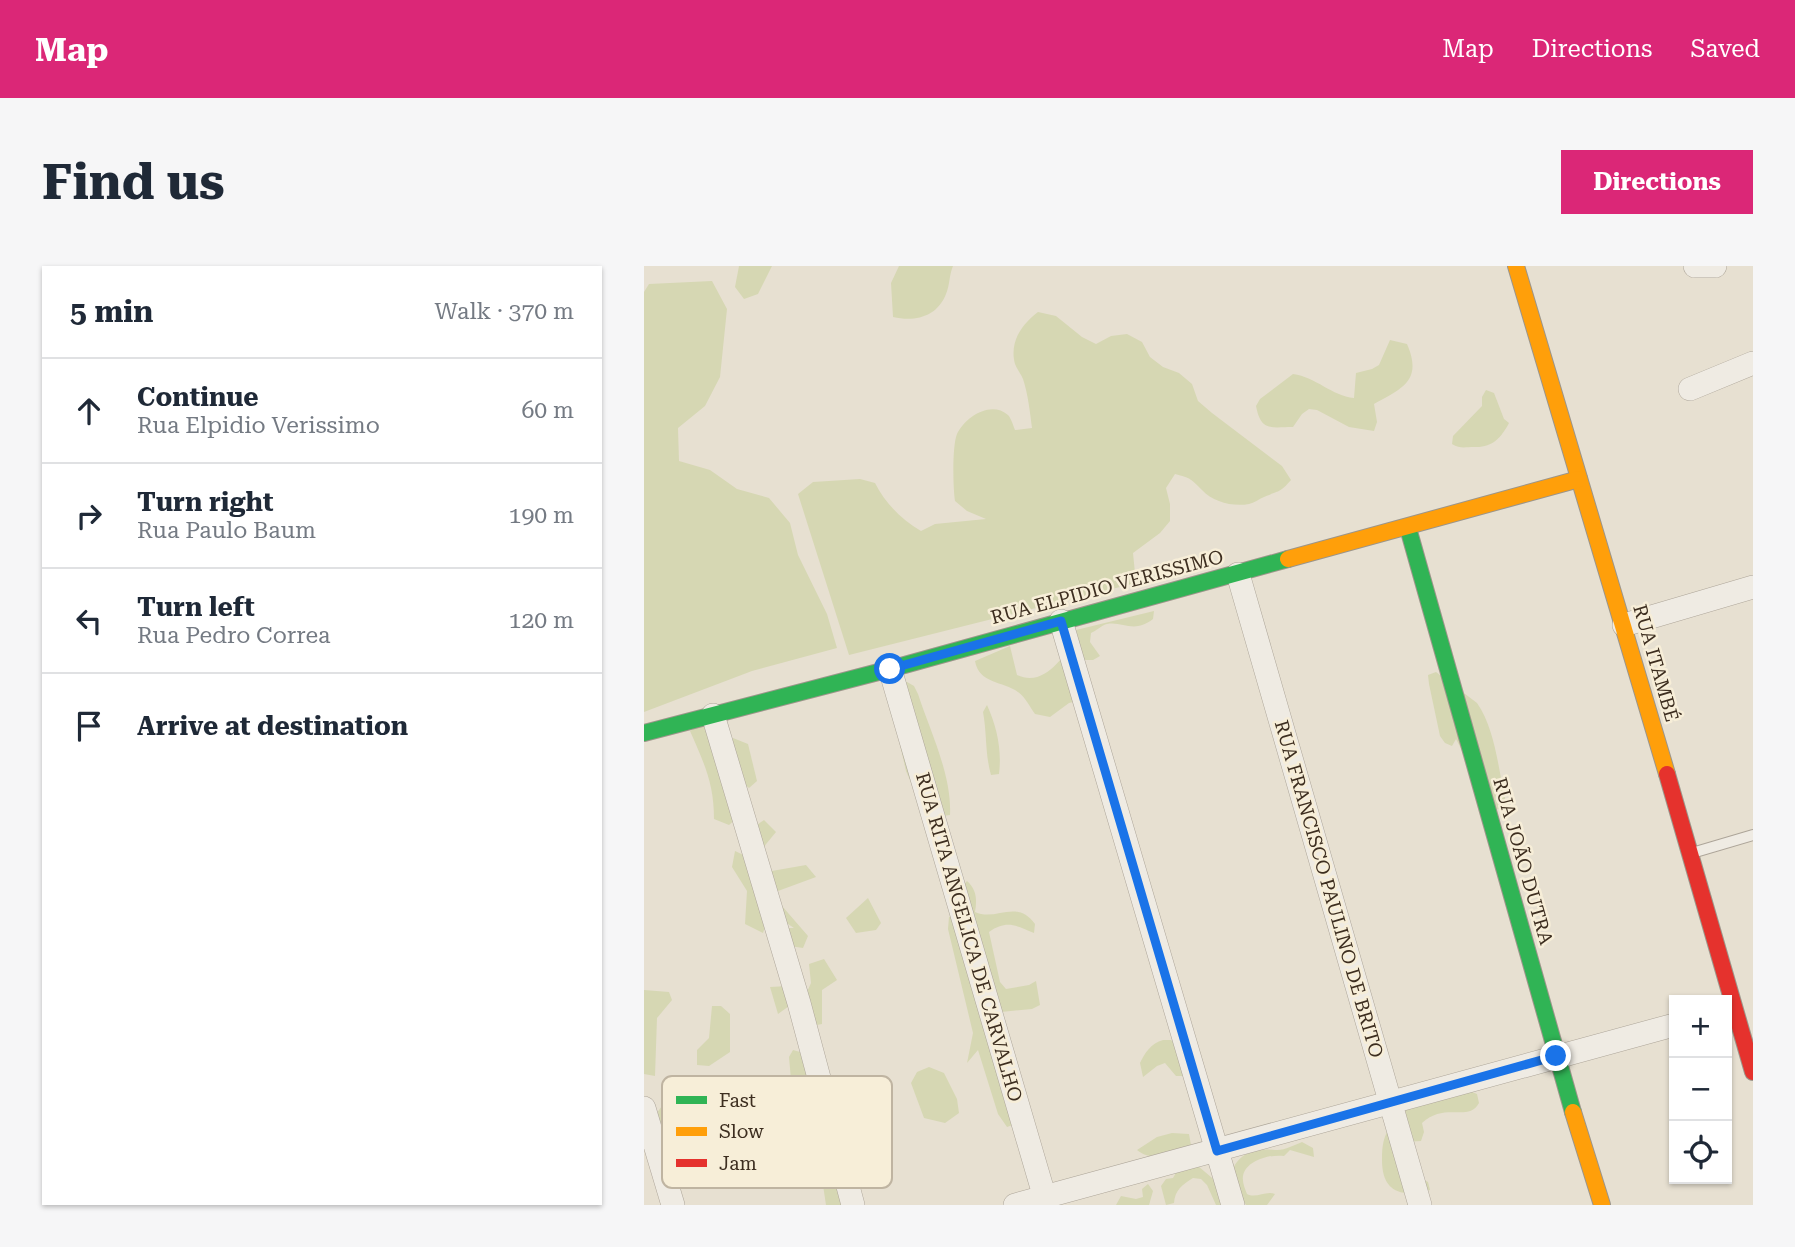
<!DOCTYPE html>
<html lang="en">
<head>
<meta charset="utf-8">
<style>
	:root { --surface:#fff; --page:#f6f6f7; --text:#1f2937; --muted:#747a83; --line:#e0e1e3; --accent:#db2777 }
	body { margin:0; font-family:"Roboto Serif",serif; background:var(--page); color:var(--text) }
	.controls { position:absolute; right:21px; bottom:21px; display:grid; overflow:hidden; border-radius:0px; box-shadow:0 2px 5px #0004 }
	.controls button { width:63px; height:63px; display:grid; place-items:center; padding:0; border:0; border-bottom:2px solid var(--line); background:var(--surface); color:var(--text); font:35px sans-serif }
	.stop { position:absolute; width:21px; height:21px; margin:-16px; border:5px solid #1a73e8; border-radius:50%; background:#fff }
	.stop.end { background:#1a73e8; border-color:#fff; box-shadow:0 2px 7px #0008 }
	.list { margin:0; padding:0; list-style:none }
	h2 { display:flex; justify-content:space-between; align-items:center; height:91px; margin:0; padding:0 28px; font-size:30px }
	h2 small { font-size:23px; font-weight:400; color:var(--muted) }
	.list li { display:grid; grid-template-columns:46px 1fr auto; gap:21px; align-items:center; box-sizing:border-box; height:105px; padding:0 28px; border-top:2px solid var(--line) }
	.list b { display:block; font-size:26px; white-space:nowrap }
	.list p { margin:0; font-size:23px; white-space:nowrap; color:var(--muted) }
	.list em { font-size:23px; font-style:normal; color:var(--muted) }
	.icon { flex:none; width:38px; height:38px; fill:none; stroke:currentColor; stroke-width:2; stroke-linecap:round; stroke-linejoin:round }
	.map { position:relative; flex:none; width:1109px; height:939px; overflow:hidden; border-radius:0px }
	header { display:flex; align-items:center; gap:42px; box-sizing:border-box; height:98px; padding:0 35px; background:var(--accent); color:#fff }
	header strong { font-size:33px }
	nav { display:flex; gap:38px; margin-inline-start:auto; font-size:24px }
	.intro { display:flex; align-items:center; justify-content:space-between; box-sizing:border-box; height:168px; padding:0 42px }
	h1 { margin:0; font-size:49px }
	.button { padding:18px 32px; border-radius:0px; background:var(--accent); color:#fff; font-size:24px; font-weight:700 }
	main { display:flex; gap:42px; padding:0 42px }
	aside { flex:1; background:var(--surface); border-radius:0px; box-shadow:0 2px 5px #0004 }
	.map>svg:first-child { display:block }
</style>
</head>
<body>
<header>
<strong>Map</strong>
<nav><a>Map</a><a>Directions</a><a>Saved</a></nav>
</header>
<div class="intro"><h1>Find us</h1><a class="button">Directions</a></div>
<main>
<aside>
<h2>5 min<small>Walk · 370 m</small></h2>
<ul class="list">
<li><svg class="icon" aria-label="ahead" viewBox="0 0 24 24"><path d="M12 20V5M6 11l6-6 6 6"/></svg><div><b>Continue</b><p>Rua Elpidio Verissimo</p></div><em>60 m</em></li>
<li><svg class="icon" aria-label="right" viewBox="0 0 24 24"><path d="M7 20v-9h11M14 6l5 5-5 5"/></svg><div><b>Turn right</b><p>Rua Paulo Baum</p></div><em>190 m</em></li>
<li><svg class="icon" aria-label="left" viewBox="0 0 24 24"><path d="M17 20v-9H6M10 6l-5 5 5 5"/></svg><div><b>Turn left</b><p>Rua Pedro Correa</p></div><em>120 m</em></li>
<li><svg class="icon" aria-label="arrive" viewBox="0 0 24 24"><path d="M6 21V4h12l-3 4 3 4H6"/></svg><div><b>Arrive at destination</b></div></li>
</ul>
</aside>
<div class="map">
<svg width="1109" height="939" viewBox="0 0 1109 939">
	<rect width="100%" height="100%" fill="#e7e0d1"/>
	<!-- green -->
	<g fill="#d6d7b3">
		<polygon points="95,0 128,0 114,28 100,33 91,21"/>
		<path d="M255,0H309C305,9 306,19 302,28C293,51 271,56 249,51L247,17Z"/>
		<polygon points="68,15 83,43 76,111 61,140 34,162 35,195 66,204 93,223 125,232 146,257 154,289 183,348 193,382 108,405 0,446 0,26 5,18"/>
		<path d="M394,46L412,50L438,71L452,78L467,70L483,68L498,76L506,91L519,101L535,107L548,118L554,135L568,147L638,200L647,214C635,228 635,224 620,231C615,233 610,237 605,238C589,241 569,236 558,224C547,213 547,212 531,208L522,222L526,238V255L516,267L489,287L492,317L205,389L154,228L169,216L216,213L231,217C241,237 257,253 277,265L291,258L342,253L323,245L311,235C309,222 308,180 313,168C321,151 347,134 364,149C367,152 369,159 371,164L388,162C386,146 384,128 379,113C377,108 373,103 371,98C365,76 378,58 394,46Z"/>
		<path d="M746,74L763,78C779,115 758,122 730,138L733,156L730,165L705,161L673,144L665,143L658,148L649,161C627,161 617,166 612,140L616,133L649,108C672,111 688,130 710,132L712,107L728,103L735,99Z"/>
		<path d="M842,124L850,127L860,153L865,157C857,172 848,182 830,181C821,181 816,183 808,178L809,170L838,140V131Z"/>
		<path d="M510,345L509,353C490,368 479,355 463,358C458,359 452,365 447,367L446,376L456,390L449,394H432L433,435L425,437L406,451L391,448C385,440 382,432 374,426C359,415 335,418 331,395L366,380L373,409C401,422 419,390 434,371L432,364Z"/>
		<path d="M792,406L833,437C851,463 854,501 861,532L860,541L849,545L812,473L808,480L801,477L796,470L785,418L784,409Z"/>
		<path d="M263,416L270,420L274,428C286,465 308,509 306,549L298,550L269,521L262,505L252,461L255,421Z"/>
		<path d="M343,439C353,461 358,484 355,508L347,509C341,488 343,467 339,446Z"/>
		<path d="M59,458L94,551L85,559L70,553C70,517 60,497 46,465Z"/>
		<path d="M89,472L104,478L113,515L105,522C90,511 83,489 89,472Z"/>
		<polygon points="120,554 132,566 118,583 104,565"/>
		<polygon points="91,585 106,592 123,655 119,667 101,658 103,625 88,601"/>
		<polygon points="162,599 172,611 134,625 126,622 122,606"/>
		<path d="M323,615C333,624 333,634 331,646C352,656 372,632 391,658L390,667C372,659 362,654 345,666L356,716L362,723L385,719L392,715L396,739L388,743L357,746L375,857L363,861L354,848L334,784L323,797L329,767L304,663L305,651L319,645L317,621Z"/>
		<polygon points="224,632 237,657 232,664 212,667 202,652"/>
		<polygon points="138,640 164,670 159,682 139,679 138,662 150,662 135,652"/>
		<polygon points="180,693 193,714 178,724 178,758 167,760 158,737 167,717 165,698"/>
		<polygon points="144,720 152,735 134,748 126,721"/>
		<polygon points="0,724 25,726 28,734 13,752 11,810 0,808"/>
		<polygon points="68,740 77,740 86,748 86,786 65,800 53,799 53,784 65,772"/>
		<path d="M519,774H527L534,780L540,810H532L521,797L513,800L499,811L496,797C501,787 507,777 519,774Z"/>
		<polygon points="149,784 156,786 181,859 170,865 154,863 151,859 145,791"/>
		<polygon points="285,801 300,807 313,833 315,847 301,857 280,852 267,817 273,806"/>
		<path d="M823,824L833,828L835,837C824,857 802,835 778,857L780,866L777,875L761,876L776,912L784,916L786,924C757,932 738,926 738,894C738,880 739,871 747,859C750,855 752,848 756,845C764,839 810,828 823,824Z"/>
		<polygon points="18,840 28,852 38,892 25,896 9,852"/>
		<path d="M528,867L545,868L548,885C529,888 509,897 493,884L513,871Z"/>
		<path d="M658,876L669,882L670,891L646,884L640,890C627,888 602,894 599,910C598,916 601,923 603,928C612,933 622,924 631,928L623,939H602L594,928L589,902C598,885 613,882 631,884C640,885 650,879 658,876Z"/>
		<polygon points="216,884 226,901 203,909 210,939 182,939 177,906 181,895"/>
		<path d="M554,900L574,917L585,939H572L563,919L557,913L549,912C538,919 531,924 530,937L522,939L517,920L522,913L529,912L533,905Z"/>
		<polygon points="504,918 509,925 505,939 472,939 477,930 492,933 499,931 498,923"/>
	</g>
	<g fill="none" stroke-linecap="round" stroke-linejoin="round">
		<!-- lane casing -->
		<g stroke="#ada599" stroke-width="12">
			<polyline id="lane" points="1048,587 1109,569"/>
		</g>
		<!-- street casing -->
		<g stroke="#ada599" stroke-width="24">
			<g id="street">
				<polyline points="1051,0 1071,0"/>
				<polyline points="1046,123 1109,97"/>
				<polyline points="594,308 776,939"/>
				<polyline points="417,355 589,939"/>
				<polyline points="980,359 1109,321"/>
				<polyline points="246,403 403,939"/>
				<polyline points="69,449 155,737 209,939"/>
				<polyline points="0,842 29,939"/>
				<polyline points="371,939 1030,759"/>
			</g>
		</g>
		<!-- fast casing -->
		<g stroke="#9c958a" stroke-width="18">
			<g id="fast">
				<polyline points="764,262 929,846"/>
				<polyline points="0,467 246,403 644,293"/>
			</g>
		</g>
		<!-- slow casing -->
		<g stroke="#9c958a" stroke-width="18">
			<g id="slow">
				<polyline points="872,0 1023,508"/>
				<polyline points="644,293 935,213"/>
				<polyline points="929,846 958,939"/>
			</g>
		</g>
		<!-- jam casing -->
		<g stroke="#9c958a" stroke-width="18">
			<polyline id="jam" points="1023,508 1109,806"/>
		</g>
		<!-- lane -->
		<use href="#lane" stroke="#efebe3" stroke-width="10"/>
		<!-- street -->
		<use href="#street" stroke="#efebe3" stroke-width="23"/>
		<!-- fast -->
		<use href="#fast" stroke="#30b455" stroke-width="16"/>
		<!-- slow -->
		<use href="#slow" stroke="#ff9f0a" stroke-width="16"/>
		<!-- jam -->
		<use href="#jam" stroke="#e5322d" stroke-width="16"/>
	</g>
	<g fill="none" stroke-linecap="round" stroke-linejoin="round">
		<!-- route -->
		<polyline stroke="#1a73e8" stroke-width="9" points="246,403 417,355 573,885 912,790"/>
	</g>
	<g text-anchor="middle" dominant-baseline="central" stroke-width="5" stroke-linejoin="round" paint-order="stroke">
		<!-- street labels -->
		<g font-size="19" fill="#3d2e20" stroke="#f7eed8">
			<text transform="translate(463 321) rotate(-15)">RUA ELPIDIO VERISSIMO</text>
			<text transform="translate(1012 397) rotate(74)">RUA ITAMBÉ</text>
			<text transform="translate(879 595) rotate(74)">RUA JOÃO DUTRA</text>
			<text transform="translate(685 623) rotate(74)">RUA FRANCISCO PAULINO DE BRITO</text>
			<text transform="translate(325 671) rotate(74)">RUA RITA ANGELICA DE CARVALHO</text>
		</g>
	</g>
	<!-- legend -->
	<rect x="18" y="810" width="230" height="112" rx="10" fill="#f7eed8" stroke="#bfb4a1" stroke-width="2"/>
	<rect x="32" y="830" width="31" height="8" fill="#30b455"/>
	<rect x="32" y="861" width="31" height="9" fill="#ff9f0a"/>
	<rect x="32" y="893" width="31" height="8" fill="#e5322d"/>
	<g font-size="19" fill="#3d2e20">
		<text x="75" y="841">Fast</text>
		<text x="75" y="872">Slow</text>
		<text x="75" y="904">Jam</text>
	</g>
</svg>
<div class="controls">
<button>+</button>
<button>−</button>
<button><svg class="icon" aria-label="locate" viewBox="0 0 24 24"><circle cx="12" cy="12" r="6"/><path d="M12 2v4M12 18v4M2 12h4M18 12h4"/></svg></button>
</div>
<div class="stop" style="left:246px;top:403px"></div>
<div class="stop end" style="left:912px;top:790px"></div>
</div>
</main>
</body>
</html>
